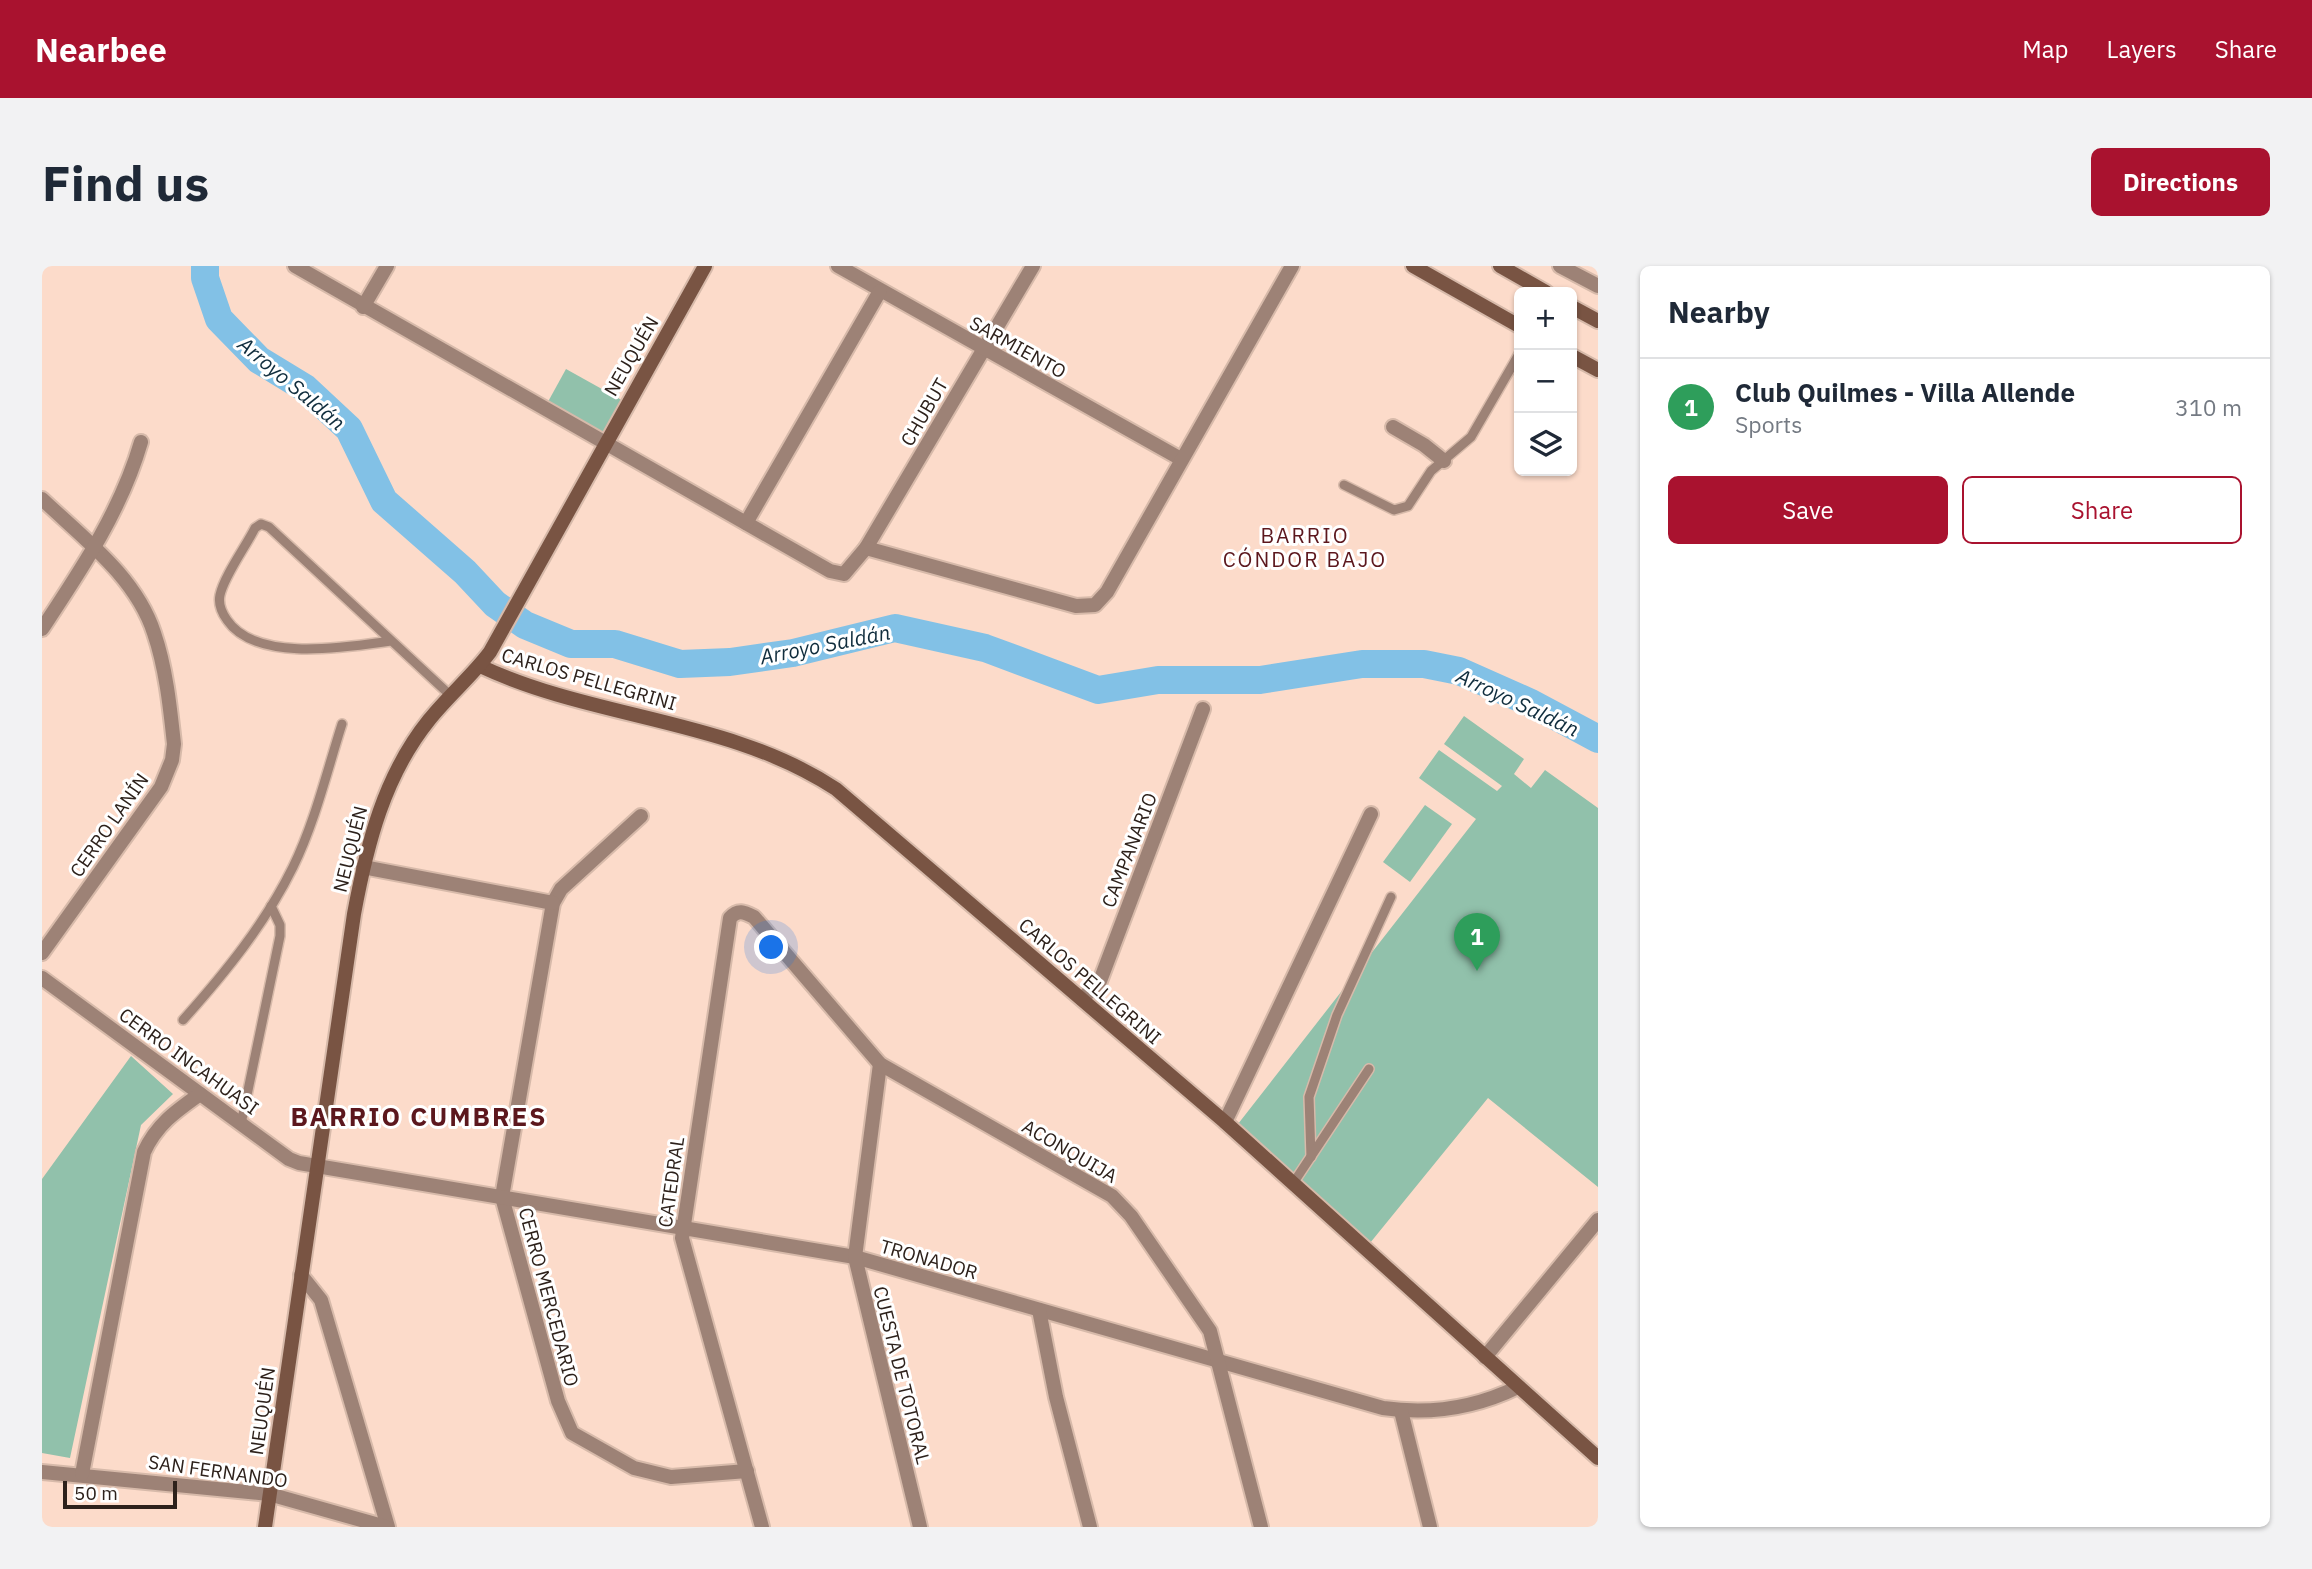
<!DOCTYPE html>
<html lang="en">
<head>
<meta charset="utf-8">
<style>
	:root { --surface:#fff; --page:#f2f2f3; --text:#1f2937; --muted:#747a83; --line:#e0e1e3; --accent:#a9122f }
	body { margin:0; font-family:"IBM Plex Sans",sans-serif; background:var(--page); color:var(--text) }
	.controls { position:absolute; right:21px; top:21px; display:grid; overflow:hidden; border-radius:10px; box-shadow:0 2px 5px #0004 }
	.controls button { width:63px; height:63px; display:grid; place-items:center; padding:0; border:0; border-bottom:2px solid var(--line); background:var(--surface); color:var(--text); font:35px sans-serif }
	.scale { position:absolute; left:21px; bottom:18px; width:114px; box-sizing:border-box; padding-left:7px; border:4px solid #2d211b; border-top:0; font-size:19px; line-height:24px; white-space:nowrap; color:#2d211b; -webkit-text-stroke:5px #fff; paint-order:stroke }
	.you { position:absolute; left:730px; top:682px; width:24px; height:24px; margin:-18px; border:5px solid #fff; border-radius:50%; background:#1a73e8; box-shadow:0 0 0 10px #1a73e833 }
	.badge { display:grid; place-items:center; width:46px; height:46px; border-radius:50%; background:var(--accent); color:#fff; font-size:23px; font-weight:700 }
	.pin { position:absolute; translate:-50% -58px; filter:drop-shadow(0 2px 4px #0008) }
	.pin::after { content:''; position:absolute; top:37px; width:24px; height:21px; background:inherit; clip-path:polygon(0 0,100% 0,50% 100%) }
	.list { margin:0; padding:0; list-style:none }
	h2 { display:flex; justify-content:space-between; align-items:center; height:91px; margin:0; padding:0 28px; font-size:30px }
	h2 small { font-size:23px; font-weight:400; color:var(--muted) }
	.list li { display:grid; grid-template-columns:46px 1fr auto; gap:21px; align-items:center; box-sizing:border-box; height:98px; padding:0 28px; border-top:2px solid var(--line) }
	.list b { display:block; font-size:26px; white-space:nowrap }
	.list p { margin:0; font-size:23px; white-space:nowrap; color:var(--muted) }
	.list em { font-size:23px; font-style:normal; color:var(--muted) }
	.actions { display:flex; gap:14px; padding:21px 28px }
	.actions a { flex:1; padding:16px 0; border:2px solid var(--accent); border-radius:10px; text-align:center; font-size:24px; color:var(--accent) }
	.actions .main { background:var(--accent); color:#fff }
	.icon { flex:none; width:38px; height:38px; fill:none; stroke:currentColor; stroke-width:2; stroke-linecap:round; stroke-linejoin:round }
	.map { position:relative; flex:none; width:1556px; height:1261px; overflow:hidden; border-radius:10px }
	header { display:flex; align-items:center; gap:42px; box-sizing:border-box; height:98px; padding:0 35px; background:var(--accent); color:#fff }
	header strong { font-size:33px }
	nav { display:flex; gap:38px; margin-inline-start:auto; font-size:24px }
	.intro { display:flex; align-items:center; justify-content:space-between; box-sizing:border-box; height:168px; padding:0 42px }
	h1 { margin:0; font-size:49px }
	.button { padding:18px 32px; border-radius:10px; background:var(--accent); color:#fff; font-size:24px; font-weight:700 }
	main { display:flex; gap:42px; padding:0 42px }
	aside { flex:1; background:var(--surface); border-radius:10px; box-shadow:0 2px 5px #0004 }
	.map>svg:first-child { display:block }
</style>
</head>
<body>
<header>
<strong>Nearbee</strong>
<nav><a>Map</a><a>Layers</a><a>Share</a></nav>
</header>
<div class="intro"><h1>Find us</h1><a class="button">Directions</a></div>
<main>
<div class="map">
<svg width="1556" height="1261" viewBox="0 0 1556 1261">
	<rect width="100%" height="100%" fill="#fcdbca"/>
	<!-- green -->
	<g fill="#91c1ab">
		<polygon points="524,103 585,137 563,177 502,143"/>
		<polygon points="1422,450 1482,493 1472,508 1489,522 1503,504 1556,542 1556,921 1446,832 1328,977 1196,858 1434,553 1377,512 1397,484 1455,525 1460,520 1402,478"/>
		<polygon points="1383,539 1410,558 1368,616 1341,596"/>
		<polygon points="89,790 131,828 99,859 28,1192 0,1187 0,913"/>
	</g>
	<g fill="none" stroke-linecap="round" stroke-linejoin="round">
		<!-- river -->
		<polyline stroke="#82c1e6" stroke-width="28" points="163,0 163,12 177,53 217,94 263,122 307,163 342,235 423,306 453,338 483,359 529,378 573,378 638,398 688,396 751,387 853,362 943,382 1056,424 1116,414 1218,414 1320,398 1382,398 1417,405 1489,437 1556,473"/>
		<!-- lane casing -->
		<g stroke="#d7baaa" stroke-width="12">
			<g id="lane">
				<polyline points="1302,219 1352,244 1366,240 1389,205 1429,171 1477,88"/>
				<path d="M349,375C305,381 214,397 185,354C180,347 176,338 178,329C182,310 204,280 213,262L219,258L227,261L408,429"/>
				<path d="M141,754C183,707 223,658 251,601C273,556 285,505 300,458"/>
				<polyline points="199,858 238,670 238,659 229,640"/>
				<polyline points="1269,891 1267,831 1295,749 1349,631"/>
				<polyline points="1250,919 1327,803"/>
			</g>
		</g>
		<!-- street casing -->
		<g stroke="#d7baaa" stroke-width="18">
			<g id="street">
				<polyline points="253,0 788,305 802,308 824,282 991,0"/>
				<polyline points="796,0 1139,193"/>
				<polyline points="1518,0 1556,20"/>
				<polyline points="321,41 345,0"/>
				<polyline points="1351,161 1382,179 1402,195"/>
				<path d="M0,233C41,272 94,311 112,367C124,402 128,441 132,478L130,494L119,521L0,687"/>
				<polyline points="704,257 838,25"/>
				<polyline points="824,282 1034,340 1053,339 1065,326 1250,0"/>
				<path d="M0,363C39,304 79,245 99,176"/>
				<polyline points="599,550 519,623 511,637 460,931 516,1135 530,1167 592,1202 629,1211 705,1205"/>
				<polyline points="321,601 511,637"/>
				<path d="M0,712L247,893L257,897L813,991L1341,1142C1389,1149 1433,1142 1476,1121"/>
				<polyline points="1040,733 1058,715 1161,443"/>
				<polyline points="838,798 813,991 878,1261"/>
				<polyline points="1183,856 1329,548"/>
				<polyline points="259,1009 279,1034 346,1261"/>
				<polyline points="997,1044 1014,1131 1048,1261"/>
				<polyline points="1443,1091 1556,954"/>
				<polyline points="1359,1145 1388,1261"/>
				<polyline points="0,1206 227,1228 344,1261"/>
				<path d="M40,1208L102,886C115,858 134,845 158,828"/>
				<path d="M720,1261L640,972L688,652C696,643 702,646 712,651L838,798L1070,930L1089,950L1168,1065L1219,1261"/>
			</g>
		</g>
		<!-- secondary casing -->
		<g stroke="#d7baaa" stroke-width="18">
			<g id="secondary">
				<polyline points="1371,0 1477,60"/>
				<polyline points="1458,0 1504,26"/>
				<polyline points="1530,41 1556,55"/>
				<polyline points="1530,90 1556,104"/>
				<path d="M438,400C553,454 686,452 794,523L1183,856L1556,1192"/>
				<path d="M223,1261L312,648C325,578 342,510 387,454C406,430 430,410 448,386L663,0"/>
			</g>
		</g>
		<!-- lane -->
		<use href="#lane" stroke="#9d8276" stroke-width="9"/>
		<!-- street -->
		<use href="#street" stroke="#9d8276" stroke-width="14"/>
		<!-- secondary -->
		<use href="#secondary" stroke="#795443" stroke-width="14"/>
	</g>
	<g text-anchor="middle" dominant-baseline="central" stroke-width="6" stroke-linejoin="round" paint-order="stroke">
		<!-- street labels -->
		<g font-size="19" fill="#2d211b" stroke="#fff">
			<text transform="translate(976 81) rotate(29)">SARMIENTO</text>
			<text transform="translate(589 90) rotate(-60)">NEUQUÉN</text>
			<text transform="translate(882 146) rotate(-60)">CHUBUT</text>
			<text transform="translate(547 413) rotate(16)">CARLOS PELLEGRINI</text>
			<text transform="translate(67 559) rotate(-55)">CERRO LANÍN</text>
			<text transform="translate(308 583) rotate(-76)">NEUQUÉN</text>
			<text transform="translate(1087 584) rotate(-69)">CAMPANARIO</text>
			<text transform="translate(1048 715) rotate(41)">CARLOS PELLEGRINI</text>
			<text transform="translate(147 795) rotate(36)">CERRO INCAHUASI</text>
			<text transform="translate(1028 885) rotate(30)">ACONQUIJA</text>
			<text transform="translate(629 916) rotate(-82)">CATEDRAL</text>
			<text transform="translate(887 993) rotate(16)">TRONADOR</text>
			<text transform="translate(507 1031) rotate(75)">CERRO MERCEDARIO</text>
			<text transform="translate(860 1109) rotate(76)">CUESTA DE TOTORAL</text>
			<text transform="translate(220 1145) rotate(-82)">NEUQUÉN</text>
			<text transform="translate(176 1205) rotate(8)">SAN FERNANDO</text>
		</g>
		<!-- water labels -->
		<g font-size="21" font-style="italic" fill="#102d3d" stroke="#fff">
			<text transform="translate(250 117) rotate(40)">Arroyo Saldán</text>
			<text transform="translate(783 378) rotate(-11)">Arroyo Saldán</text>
			<text transform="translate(1476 436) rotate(25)">Arroyo Saldán</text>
		</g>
		<!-- neighbourhood labels -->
		<g font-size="21" letter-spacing="2" fill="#5c171d" stroke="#fff">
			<text x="1263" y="269">BARRIO<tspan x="1263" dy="24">CÓNDOR BAJO</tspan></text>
		</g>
		<!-- district labels -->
		<g font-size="26" font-weight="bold" letter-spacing="2" fill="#5c171d" stroke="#fff">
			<text x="377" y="850">BARRIO CUMBRES</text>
		</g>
	</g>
</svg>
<div class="controls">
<button>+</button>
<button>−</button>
<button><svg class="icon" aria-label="layers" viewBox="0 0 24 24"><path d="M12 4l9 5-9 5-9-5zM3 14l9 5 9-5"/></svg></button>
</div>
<div class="scale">50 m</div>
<div class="you"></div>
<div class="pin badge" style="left:1435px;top:705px;background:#2e9e5b">1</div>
</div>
<aside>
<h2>Nearby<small></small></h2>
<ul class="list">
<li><span class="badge" style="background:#2e9e5b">1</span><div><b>Club Quilmes - Villa Allende</b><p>Sports</p></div><em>310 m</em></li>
</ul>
<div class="actions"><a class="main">Save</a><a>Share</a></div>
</aside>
</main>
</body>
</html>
